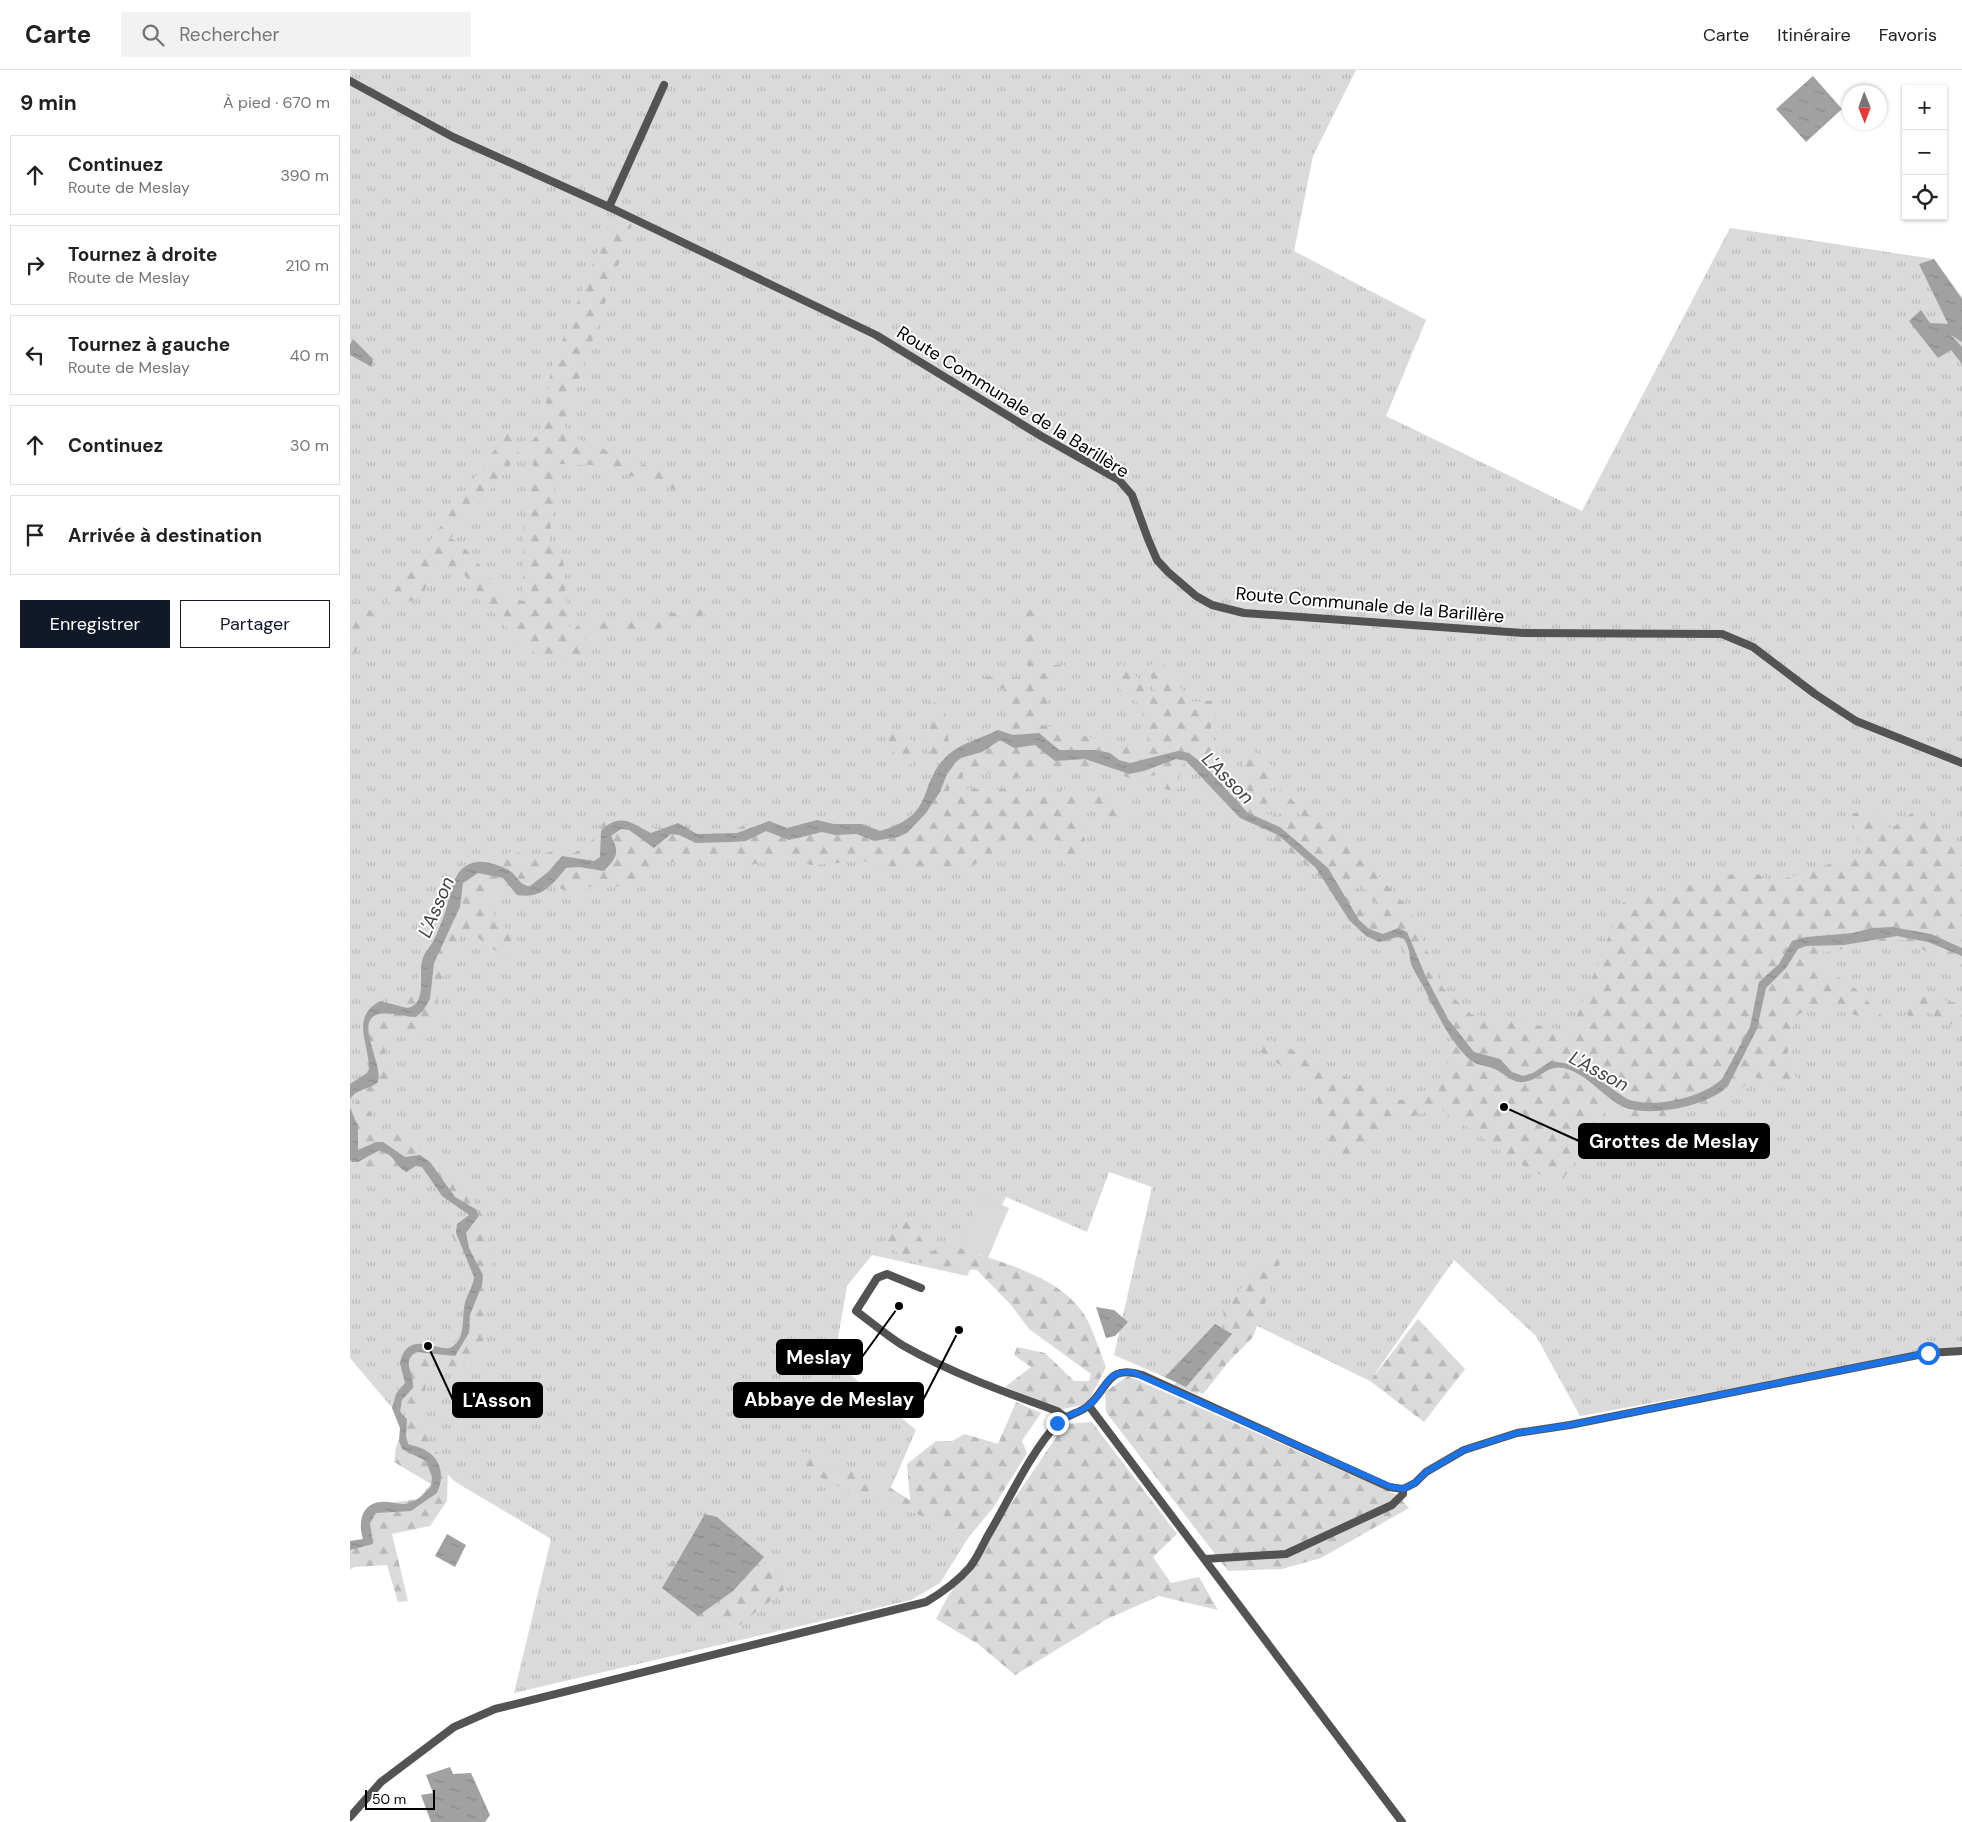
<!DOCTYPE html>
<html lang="fr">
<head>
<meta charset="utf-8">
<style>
	:root { --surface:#fff; --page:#f2f2f2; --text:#202124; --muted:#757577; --line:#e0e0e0; --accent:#111827 }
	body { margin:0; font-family:"DM Sans",sans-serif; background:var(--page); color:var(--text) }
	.controls { position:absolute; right:15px; top:15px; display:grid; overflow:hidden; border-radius:0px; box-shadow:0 1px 4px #0004 }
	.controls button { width:45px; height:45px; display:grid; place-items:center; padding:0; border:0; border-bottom:1px solid var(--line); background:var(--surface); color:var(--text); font:25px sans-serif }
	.compass { position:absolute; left:1492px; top:15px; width:45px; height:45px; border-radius:50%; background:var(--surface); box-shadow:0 1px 4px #0004; rotate:179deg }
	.scale { position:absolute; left:15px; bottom:12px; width:70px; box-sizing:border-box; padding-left:5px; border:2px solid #000; border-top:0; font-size:14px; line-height:18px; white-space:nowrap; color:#000; -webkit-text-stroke:4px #fff; paint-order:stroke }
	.stop { position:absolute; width:15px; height:15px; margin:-11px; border:4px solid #1a73e8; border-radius:50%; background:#fff }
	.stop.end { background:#1a73e8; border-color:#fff; box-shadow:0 1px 5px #0008 }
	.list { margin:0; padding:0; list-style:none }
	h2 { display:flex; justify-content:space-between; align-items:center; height:65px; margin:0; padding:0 20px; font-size:21px }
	h2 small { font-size:16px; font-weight:400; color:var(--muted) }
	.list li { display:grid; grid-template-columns:32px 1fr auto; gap:15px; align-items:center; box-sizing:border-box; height:80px; margin:0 10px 10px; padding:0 10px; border:1px solid var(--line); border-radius:0px }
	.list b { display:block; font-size:19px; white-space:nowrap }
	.list p { margin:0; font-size:16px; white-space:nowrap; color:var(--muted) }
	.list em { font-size:16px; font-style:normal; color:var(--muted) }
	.actions { display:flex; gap:10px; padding:15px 20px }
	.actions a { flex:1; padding:11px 0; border:1px solid var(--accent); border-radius:0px; text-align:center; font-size:18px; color:var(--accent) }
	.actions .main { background:var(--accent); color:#fff }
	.icon { flex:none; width:28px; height:28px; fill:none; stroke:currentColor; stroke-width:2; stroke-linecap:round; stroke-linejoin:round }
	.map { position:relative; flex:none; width:1612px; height:1752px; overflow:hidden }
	header { display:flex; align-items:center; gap:30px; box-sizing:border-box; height:70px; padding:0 25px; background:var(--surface); border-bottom:1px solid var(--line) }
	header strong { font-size:24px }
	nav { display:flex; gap:28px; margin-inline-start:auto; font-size:18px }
	.search { width:350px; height:45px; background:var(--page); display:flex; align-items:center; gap:12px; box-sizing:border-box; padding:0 18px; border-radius:0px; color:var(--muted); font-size:19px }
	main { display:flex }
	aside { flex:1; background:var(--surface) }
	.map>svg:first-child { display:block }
</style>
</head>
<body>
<header>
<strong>Carte</strong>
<div class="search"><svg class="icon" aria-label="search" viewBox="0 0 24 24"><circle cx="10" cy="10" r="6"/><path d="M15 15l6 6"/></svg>Rechercher</div>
<nav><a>Carte</a><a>Itinéraire</a><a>Favoris</a></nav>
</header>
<main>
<aside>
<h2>9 min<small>À pied · 670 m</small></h2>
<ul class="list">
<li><svg class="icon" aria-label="ahead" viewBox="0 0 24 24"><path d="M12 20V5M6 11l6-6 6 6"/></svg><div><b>Continuez</b><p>Route de Meslay</p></div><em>390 m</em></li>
<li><svg class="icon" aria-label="right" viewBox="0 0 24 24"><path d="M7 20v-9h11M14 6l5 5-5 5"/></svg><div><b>Tournez à droite</b><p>Route de Meslay</p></div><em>210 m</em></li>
<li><svg class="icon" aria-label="left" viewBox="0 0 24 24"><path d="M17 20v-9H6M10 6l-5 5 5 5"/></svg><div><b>Tournez à gauche</b><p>Route de Meslay</p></div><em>40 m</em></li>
<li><svg class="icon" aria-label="ahead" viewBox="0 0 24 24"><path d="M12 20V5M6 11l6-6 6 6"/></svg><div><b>Continuez</b></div><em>30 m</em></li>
<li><svg class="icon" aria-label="arrive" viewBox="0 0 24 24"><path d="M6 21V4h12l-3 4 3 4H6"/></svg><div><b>Arrivée à destination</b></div></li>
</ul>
<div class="actions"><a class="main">Enregistrer</a><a>Partager</a></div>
</aside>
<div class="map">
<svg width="1612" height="1752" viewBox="0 0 1612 1752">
	<defs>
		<pattern id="grass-tufts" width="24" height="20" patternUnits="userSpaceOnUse" patternTransform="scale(1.25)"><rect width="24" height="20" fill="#dadada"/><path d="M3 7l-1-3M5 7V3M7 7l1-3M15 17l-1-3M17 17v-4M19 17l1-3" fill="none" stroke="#b9b9b9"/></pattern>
		<pattern id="forest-firs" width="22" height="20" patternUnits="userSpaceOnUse" patternTransform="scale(1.25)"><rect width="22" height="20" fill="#dadada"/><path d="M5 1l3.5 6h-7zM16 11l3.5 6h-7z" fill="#b9b9b9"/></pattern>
		<pattern id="water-ripples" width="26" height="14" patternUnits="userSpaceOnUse" patternTransform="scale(1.25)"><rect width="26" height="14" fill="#a1a1a1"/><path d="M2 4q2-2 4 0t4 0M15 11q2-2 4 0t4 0" fill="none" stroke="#898989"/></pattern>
	</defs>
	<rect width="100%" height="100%" fill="#fff"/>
	<!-- grass -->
	<polygon fill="url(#grass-tufts)" points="0,0 1006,0 963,86 944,181 1076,250 1036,346 1232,441 1380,158 1584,189 1612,227 1612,1277 1230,1346 1186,1266 1104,1190 1020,1311 907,1256 853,1324 764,1285 802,1117 759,1102 737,1162 656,1127 617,1206 522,1185 497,1216 484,1291 566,1360 536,1429 618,1468 590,1513 561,1530 164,1623 201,1469 104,1411 0,1288"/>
	<!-- forest -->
	<g fill="url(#forest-firs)">
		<polygon points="261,148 282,155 214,353 218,365 341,414 336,423 246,395 207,394 199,476 212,478 218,553 222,562 230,553 313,545 354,536 356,544 300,561 233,563 239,582 202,592 171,575 108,497 85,496 72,527 43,537 38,530 160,358 169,384 101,468 113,476 157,527 173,531 174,454 183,395 179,374 192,360 201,299"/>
		<polygon points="0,530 24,542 26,547 0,591"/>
		<path d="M673,536L684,537L692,603H702L703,595H716L717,610H694L698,634L683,653L784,678L803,677L789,634L758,610L772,593L806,626L798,596L811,590L841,632L869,630L859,664L876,685L866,690L892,717V696L896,674L929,702L919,723L915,744L929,746L932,737L924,728L930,720L946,733L939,742L1005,811L1015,846L1029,852L1026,845L1028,835L948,743L951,736L979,752L1059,839L1093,918L1121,944L1221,961L1272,833L1401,799L1421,813L1511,784L1502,744L1519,737L1541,759L1572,735L1612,784V899L1553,870L1534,871L1457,886L1506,919L1538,953L1464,935L1445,947L1435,995L1447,1008L1442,1022L1405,1007L1382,1027L1296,1052L1257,1038L1211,1113L1181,1101L1089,1038L1054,1049L985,1095L964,1017L906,979L922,969L1040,1030H1053L1086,1019L1107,973L1084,942L1056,884L1048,874L1029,881L991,842L967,804L922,768L893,752L876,736L851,721L858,711L839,691L831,695L827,722L811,718L810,704L785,710L762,702L693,697L665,708L614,699L612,712L599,718L600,731L616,719H677L687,725L717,719L741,731L750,723L785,749L762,748L740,733L722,735L735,770L728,795L712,794L714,770H641L642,788L593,805L589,798L546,802L514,791L461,795L426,786L402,795L376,790L327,793L317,790L288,816L238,817L233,828L185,808L153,817L133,832L170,876L158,890L116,859L99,886L89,921L85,953L72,968L38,962L33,969L36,988L46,1005L32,1024L13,1026L28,1060L55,1061L68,1080L88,1087L100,1103L110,1107L138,1155V1179L142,1191L132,1283L109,1299L83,1294C75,1312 75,1329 66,1347L85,1380L98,1395L97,1431L80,1456L42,1464L58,1531L48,1532L37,1495L4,1497L0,1500V1479L12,1472L16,1447L40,1433L68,1429L81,1414L44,1392L46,1377L57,1350L52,1330L63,1284L107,1270L125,1218L101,1163L121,1150C87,1102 65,1093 8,1103L0,1093V1037L6,1034L22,1007L15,962L25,937L44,929L58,932L68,913L70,899L101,834L104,801L149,789L163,780L179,788L214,778L224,783L241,772L255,748L266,746L294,759L335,756L362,767L397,755L544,764L576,728L594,695L591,683L582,686L573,673L578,661L576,640L584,633L594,635L599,675L610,683L659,648L653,630L655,619L638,617L634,607L682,608L676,590Z"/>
		<polygon points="544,658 563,671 565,692 556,696 547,694 545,683 537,678 535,668"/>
		<polygon points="1564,924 1612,934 1612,953 1594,955 1577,940 1560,949 1554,939"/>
		<path d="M556,1146L580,1182L598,1174C642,1191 701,1201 731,1240C742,1254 749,1280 756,1297L737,1334L709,1340L655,1317L681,1297L664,1285L667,1277L695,1283L724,1311H739L741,1304L679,1259L661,1235L627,1200C600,1197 550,1197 536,1171Z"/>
		<polygon points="932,1187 903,1267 847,1324 824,1315 877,1261 873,1241 916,1188"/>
		<polygon points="1068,1249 1115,1299 1074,1352 1020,1311"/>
		<polygon points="778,1306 1047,1425 1059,1438 971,1488 932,1499 878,1501 756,1342 755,1322"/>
		<polygon points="666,1332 691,1343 672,1371 677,1383 643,1438 618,1468 531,1427 510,1425 480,1413 447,1393 454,1381 484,1396 504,1401 519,1413 534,1410 542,1419 560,1430 557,1394 586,1371 602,1371 615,1364 648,1374"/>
		<polygon points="742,1352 827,1464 803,1487 821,1513 849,1507 868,1540 809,1526 757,1549 665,1605 628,1574 586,1549 597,1528 715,1354"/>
		<polygon points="366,1433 378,1451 342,1527 369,1540 383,1514 410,1491 429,1502 434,1520 386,1558 367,1550 351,1554 308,1510"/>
	</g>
	<!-- park -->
	<polygon fill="#dadada" points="630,1126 659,1138 638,1188 609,1175"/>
	<!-- water -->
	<g fill="url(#water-ripples)">
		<polygon points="1463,6 1492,39 1456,72 1426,39"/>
		<polygon points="1584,189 1612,229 1612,272 1601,265 1612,277 1612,294 1601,280 1588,288 1559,251 1571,240 1580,253 1598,254 1569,194"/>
		<polygon points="3,269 23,289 22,297 0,285 0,275"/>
		<path d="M648,660L663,665L689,663L709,680H746L760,683L769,690L780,693L828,681L839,683L853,694L898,743L930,757L978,798L1009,850L1019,859L1033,864L1048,858L1057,862L1076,907L1098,949L1124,982L1150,989L1162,1002L1173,1006L1183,1003L1201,991L1220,994L1230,997L1277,1029C1304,1039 1351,1028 1372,1009L1400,957L1409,912L1429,894L1442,871L1456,867L1503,863L1522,858L1542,857L1581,864L1612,878V886L1578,872L1547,866L1494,875L1456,876L1448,879L1436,898L1416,918L1407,959L1378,1016C1358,1037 1292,1050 1268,1034C1249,1022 1236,1004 1214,998C1195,994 1187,1014 1169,1012C1158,1010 1152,1001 1142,998C1134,995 1124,995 1118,988C1098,969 1086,941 1074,918C1070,910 1064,902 1061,894C1059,885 1060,878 1054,869L1048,867L1029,872L1016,866L999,850L966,798L928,765L890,748L836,691L826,689L794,701L779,704L735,689L705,691L685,675L664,678L650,670L632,682L611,688L606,692L597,704L590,722L576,743L557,763L548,767L524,771L507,764L485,765L472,762L439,770L416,761L396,771L382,772L346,773L329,765L321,764L304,778L279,760L271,759L261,766C270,783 267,787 254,801L229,797L216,798C201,816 192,829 167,825L153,808L128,803L113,813L110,837L84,893L80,929L73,941L66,947C54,947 42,942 30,944C2,948 34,995 28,1011C25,1019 6,1017 0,1030V1014L17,1003L19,999C19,972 0,948 30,931L57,938C79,934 67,903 73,888C75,881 82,875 85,868C89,858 94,847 97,836C102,819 104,795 127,792C135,791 153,796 160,801C168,806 169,816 180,816L198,802L212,786L244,791L250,787L251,761C270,742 281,753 301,763L328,753L347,764L387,763L419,751L437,758L467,750L484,754H512L530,761C589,744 565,715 599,684C610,674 634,667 648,660Z"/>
		<path d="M0,1037L8,1057V1080L26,1072H33L55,1087L70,1085L80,1092L105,1127L127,1140L128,1147L116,1163L119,1178L133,1205L132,1215L120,1245L119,1263L105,1286L67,1282C50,1291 65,1304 63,1318L52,1330L50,1342L57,1349L56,1366L58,1374C63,1376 68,1376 73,1379C91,1387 95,1406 87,1423L61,1441L26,1443L20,1453L23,1474L0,1480V1471L13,1469C8,1454 11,1433 31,1432C40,1431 50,1436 59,1433C67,1431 76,1423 81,1416L82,1407L76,1391L52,1379L49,1371L50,1358L42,1338L46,1324L55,1313L50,1293C58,1257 90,1284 102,1277C117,1267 111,1246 115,1233C117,1224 123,1217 124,1207L106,1163L107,1154L119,1145L92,1126L72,1097L66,1096L56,1102C44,1095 44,1082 28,1081L8,1092H2L0,1090Z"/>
		<polygon points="746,1237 764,1240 778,1252 765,1266 756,1268"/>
		<polygon points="865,1254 882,1264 836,1317 815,1307"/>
		<polygon points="355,1444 367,1447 414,1487 383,1521 348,1546 312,1518"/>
		<polygon points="97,1464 116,1475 105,1497 85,1486"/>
		<polygon points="100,1697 103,1704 121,1703 140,1745 135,1752 81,1752 71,1725 83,1723 76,1705"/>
	</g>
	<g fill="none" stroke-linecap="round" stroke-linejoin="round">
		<!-- street -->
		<g stroke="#535353" stroke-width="8">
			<polyline points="0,11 103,67 259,137 526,265 691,366 769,410 782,425 798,469 807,490 818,502 846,526 862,535 894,543 1173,563 1372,564 1403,577 1465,624 1506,651 1612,693"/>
			<polyline points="259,137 314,15"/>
			<path d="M571,1218L537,1204L527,1208L506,1241C521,1252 536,1265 552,1275C601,1303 654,1322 707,1341L715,1347"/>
			<polyline points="739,1336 1052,1752"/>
			<polyline points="855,1489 936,1484 1042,1435 1053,1424 1053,1419"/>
			<path d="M0,1747L31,1712L104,1657L145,1639L576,1532C593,1522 607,1512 620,1497C627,1488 632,1477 637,1467C658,1432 680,1383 707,1354C716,1344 730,1344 739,1335C759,1317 757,1294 792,1305L1039,1417L1053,1419L1065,1413L1076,1402L1114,1380L1167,1363L1220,1355L1578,1283L1612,1281"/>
		</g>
	</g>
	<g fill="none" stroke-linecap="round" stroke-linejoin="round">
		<!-- route -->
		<path stroke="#1a73e8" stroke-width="6" d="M707,1353C717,1345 729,1343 738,1336C757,1322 752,1301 782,1302L1039,1416L1053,1419L1065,1413L1076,1402L1114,1380L1167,1363L1220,1355L1578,1283"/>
	</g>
	<g text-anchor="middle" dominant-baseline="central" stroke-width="4" stroke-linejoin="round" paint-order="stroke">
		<!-- street labels -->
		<g font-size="18" fill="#000" stroke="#fff">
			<text transform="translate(663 332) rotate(32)">Route Communale de la Barillère</text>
			<text transform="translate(1020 535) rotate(5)">Route Communale de la Barillère</text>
		</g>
		<!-- water labels -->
		<g font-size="19" font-style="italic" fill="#424242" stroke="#fff">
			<text transform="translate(878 708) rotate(45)">L'Asson</text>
			<text transform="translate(86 837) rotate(-67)">L'Asson</text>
			<text transform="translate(1249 1001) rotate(28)">L'Asson</text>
		</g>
	</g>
	<!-- callouts -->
	<path fill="none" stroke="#000" stroke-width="2" d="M1154 1037L1229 1071M549 1236L512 1287M609 1260L573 1330M78 1276L103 1330"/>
	<g fill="#000" stroke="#fff" stroke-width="2">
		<circle cx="1154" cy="1037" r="5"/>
		<circle cx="549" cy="1236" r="5"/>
		<circle cx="609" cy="1260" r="5"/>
		<circle cx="78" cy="1276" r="5"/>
	</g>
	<g fill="#000" stroke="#000" stroke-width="2">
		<rect x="1229" y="1054" width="190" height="34" rx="5"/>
		<rect x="427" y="1270" width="85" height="34" rx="5"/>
		<rect x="384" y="1313" width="189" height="34" rx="5"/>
		<rect x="103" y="1313" width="89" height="34" rx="5"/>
	</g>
	<g font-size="19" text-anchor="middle" font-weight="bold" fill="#fff">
		<text x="1324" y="1078">Grottes de Meslay</text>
		<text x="469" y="1294">Meslay</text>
		<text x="479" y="1336">Abbaye de Meslay</text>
		<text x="147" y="1337">L'Asson</text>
	</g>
</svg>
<div class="controls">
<button>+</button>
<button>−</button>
<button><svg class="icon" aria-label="locate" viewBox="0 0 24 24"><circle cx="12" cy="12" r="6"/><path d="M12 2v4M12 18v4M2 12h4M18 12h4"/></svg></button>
</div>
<svg class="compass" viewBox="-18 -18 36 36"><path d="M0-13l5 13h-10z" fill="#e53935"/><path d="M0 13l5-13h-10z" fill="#757577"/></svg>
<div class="scale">50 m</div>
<div class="stop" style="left:1578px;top:1283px"></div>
<div class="stop end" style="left:707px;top:1353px"></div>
</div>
</main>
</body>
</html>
